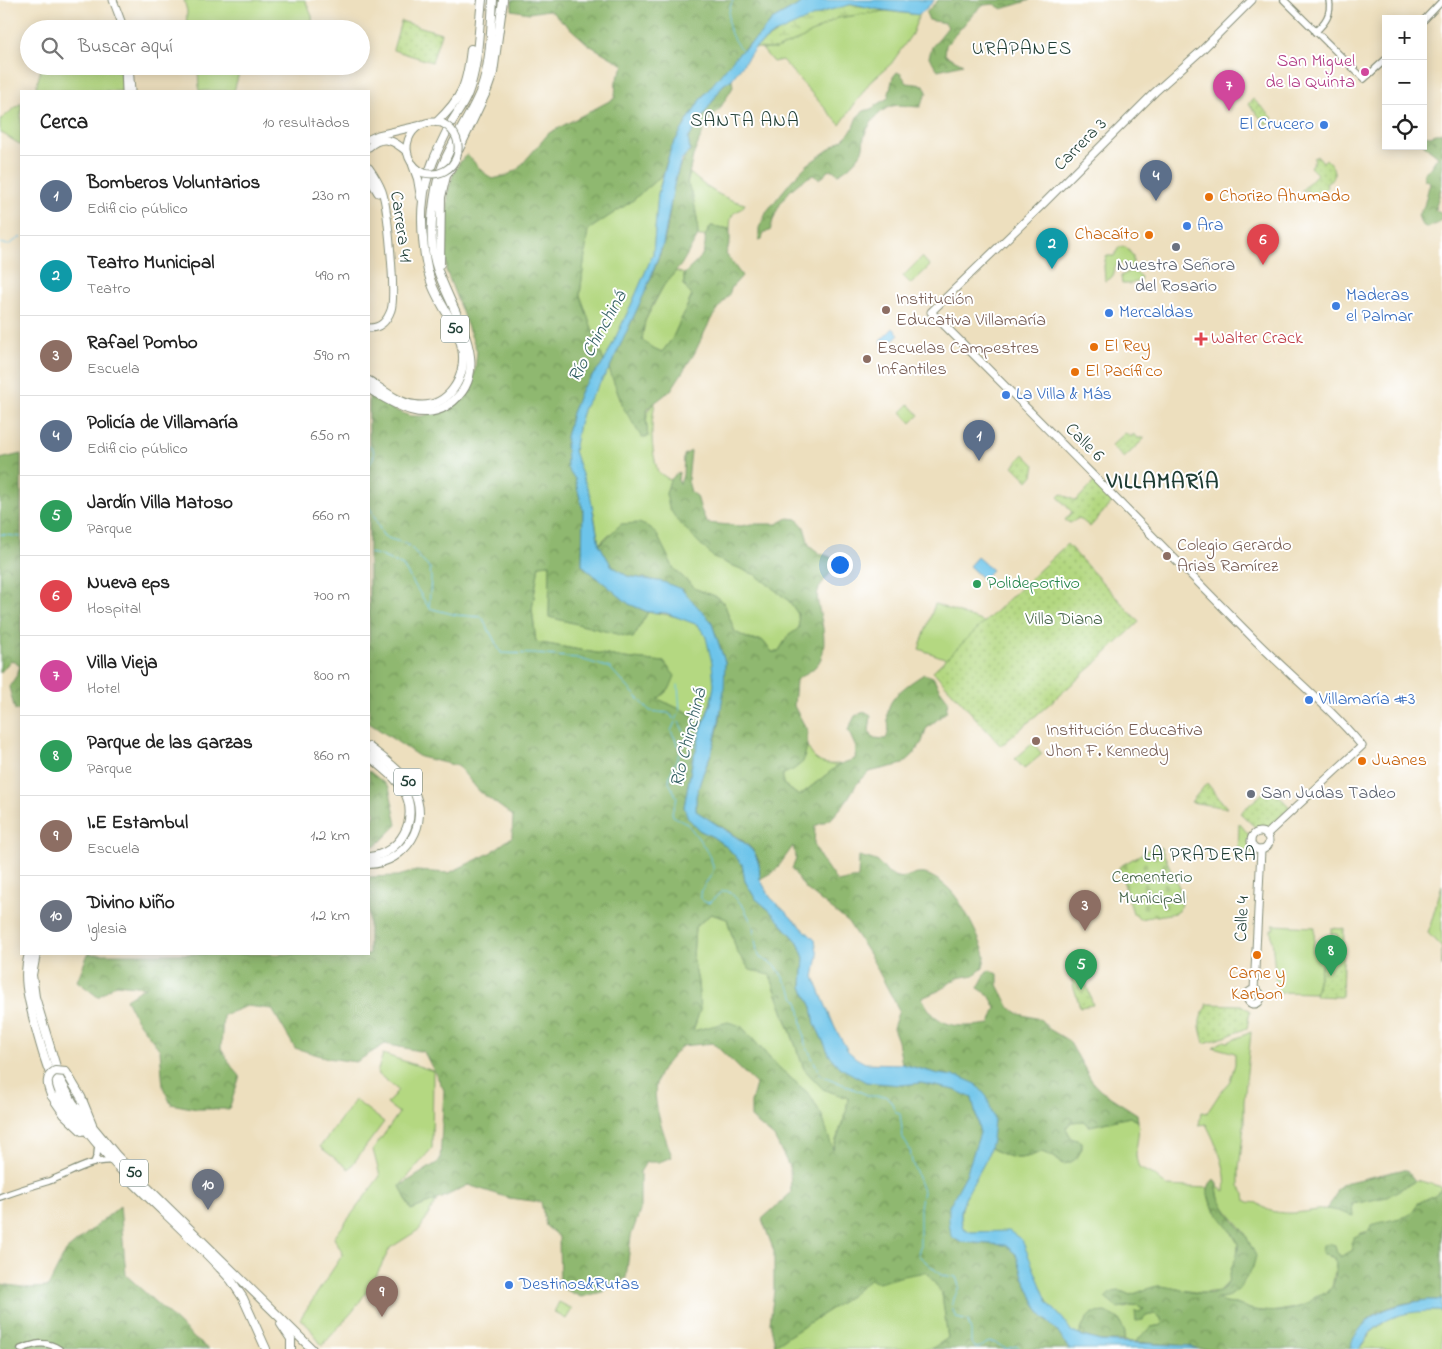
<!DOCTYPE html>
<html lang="es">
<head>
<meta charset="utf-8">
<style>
	:root { --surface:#fff; --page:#f2f2f2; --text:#222; --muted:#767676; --line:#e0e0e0; --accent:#ea580c }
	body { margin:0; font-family:"Indie Flower",sans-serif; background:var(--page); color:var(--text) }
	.controls { position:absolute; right:15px; top:15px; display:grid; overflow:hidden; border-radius:0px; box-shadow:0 2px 12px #0003 }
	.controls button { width:45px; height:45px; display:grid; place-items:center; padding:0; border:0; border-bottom:1px solid var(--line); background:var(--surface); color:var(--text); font:25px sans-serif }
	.you { position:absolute; left:839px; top:564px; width:18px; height:18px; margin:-12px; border:4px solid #fff; border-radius:50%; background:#1a73e8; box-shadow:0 0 0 8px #1a73e833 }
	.badge { display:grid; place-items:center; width:32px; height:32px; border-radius:50%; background:var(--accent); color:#fff; font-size:16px; font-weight:700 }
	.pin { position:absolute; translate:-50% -41px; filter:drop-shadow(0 1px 2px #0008) }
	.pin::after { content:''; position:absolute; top:26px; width:18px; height:15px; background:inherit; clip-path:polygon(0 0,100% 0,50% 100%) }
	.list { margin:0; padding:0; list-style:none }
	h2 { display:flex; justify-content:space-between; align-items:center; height:65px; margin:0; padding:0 20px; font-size:21px }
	h2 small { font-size:16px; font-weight:400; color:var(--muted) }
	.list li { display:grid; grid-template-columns:32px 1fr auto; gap:15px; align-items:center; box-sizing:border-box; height:80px; padding:0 20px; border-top:1px solid var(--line) }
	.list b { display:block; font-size:19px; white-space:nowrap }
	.list p { margin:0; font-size:16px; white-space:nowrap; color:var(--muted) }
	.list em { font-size:16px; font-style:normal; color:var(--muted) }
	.icon { flex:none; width:28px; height:28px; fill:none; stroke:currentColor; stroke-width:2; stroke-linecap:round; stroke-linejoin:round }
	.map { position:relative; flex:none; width:1442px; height:1349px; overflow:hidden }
	.search { position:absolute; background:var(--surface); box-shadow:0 2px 12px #0003; left:20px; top:20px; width:350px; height:55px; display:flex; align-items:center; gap:12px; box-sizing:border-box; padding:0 18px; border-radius:28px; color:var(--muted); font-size:19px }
	.panel { position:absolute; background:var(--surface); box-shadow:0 2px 12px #0003; left:20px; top:90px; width:350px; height:865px; border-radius:0px }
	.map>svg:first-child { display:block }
</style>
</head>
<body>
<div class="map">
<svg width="1442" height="1349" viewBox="0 0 1442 1349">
	<defs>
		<pattern id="forest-crowns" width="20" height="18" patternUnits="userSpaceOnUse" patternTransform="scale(1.25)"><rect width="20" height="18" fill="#8fb86f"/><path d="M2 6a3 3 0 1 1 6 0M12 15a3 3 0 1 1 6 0" fill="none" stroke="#74975c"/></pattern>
		<pattern id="wetland-marsh" width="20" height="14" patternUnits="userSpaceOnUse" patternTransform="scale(1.25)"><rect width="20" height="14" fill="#b4d881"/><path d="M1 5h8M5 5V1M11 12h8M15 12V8" fill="none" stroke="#9aba70"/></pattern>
		<pattern id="cemetery-stones" width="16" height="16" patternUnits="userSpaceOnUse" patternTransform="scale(1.25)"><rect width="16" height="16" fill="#b4d881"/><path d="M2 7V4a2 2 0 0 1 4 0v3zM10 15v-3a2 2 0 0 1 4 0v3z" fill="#9aba70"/></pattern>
		<pattern id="park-dots" width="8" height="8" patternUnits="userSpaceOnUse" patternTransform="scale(1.25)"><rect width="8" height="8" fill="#b4d881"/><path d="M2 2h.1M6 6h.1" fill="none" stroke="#9aba70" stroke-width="1.8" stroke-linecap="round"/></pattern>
	</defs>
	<rect width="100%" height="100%" fill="#fff"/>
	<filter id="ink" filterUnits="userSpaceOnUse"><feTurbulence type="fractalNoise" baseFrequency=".02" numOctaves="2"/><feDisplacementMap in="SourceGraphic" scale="10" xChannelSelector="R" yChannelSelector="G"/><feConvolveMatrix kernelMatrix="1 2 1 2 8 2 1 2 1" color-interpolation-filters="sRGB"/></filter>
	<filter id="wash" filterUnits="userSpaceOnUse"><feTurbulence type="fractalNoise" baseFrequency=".0096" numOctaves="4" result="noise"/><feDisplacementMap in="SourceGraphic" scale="20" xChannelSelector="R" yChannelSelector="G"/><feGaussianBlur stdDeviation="1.12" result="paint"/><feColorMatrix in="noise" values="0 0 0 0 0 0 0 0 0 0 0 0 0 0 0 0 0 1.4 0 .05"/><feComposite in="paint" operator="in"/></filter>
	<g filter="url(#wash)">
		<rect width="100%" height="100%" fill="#eddfbe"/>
		<!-- grass -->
		<g fill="#b4d881" stroke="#6a8a5a">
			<polygon points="184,0 305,0 312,16 313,29 186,29 187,11"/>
			<polygon points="885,11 919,15 912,34 891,64 870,82 840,125 782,60 773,62 762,49 776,49 803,38 837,18"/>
			<polygon points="42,66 95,66 121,71 121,74 124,74 125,91 35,91"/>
			<polygon points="198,66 241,66 234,91 199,91"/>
			<polygon points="21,103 21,145 0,132 0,120"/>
			<path d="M690,173C706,188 723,199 745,204C736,217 731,206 730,229L711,226L705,236H698L697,218L687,184Z"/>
			<polygon points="663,174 658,194 653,254 632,303 604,362 580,295 588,230 632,201"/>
			<path d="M1119,247H1126L1133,256V264L1128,267L1125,264L1119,263L1115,267C1114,275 1113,278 1105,281L1104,266L1106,256H1114Z"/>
			<polygon points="922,257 930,266 911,284 903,276"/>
			<polygon points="676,271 684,274 684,285 692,295 672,339 662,352 651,347 641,340 645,321 664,285"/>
			<polygon points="1130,271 1135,272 1141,277 1140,281 1129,284 1122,284 1121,276"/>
			<path d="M609,369L623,407L648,437C646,424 644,411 655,403C650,427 651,449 658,472L670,480L666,494L714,558L756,575L789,601L798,614L799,629L788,636L778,652H772L762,640H751L735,632L724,603L715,596L696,589L674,569L657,535L609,534L599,544L594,513L574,451L579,423L584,407Z"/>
			<polygon points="909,404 919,415 911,423 901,412"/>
			<path d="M550,564L549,617L633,638L648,612C661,613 690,618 699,627C711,639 716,670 714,687C712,699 708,709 704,720L658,699L670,688L664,662L624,658L536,642L532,609L539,565Z"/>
			<polygon points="935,604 997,627 981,671 919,649"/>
			<polygon points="1033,743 1042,754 1024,769 1015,759"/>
			<path d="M807,746C816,763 821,765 840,764L799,796L781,782L783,774C799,767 802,764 807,746Z"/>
			<polygon points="1239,823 1250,836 1249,842 1253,853 1238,853"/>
			<polygon points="1442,885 1442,967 1442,948 1428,933"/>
			<polygon points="711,914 727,919 737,952 770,975 804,1069 823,1089 848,1098 846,1113 832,1151 822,1116 810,1095 775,1064 741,1026 693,1031 700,1010 698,982 693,958 695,927"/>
			<polygon points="1273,925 1315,927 1313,953 1322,955 1323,959 1315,993 1277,992 1271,929 1274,929"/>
			<path d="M1251,1032L1244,1101V1125L1239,1169V1187L1245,1194L1246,1201C1250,1203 1253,1202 1257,1203C1262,1206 1265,1209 1271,1211C1292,1216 1305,1211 1326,1209C1334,1208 1345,1212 1352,1215V1204C1375,1200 1397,1192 1417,1180L1442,1187L1438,1194L1418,1203L1410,1215L1406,1217L1388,1221L1369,1231L1361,1233L1353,1250L1341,1257L1337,1252L1328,1256L1335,1258L1336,1264L1332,1288L1325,1293L1316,1296L1312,1302L1304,1306L1273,1312L1253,1310L1236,1304L1222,1303L1217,1299C1241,1293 1239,1284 1253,1267C1251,1257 1250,1242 1245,1233C1235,1217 1218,1207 1217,1187L1225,1191C1228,1168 1216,1144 1206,1124L1199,1125L1201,1112L1207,1113L1222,1090L1230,1081L1235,1064V1053L1213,1047L1224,1041L1228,1042Z"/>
			<polygon points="383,1054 433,1071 432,1148 400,1186 411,1210 437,1200 420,1229 390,1248 372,1284 353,1311 322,1346 309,1327 300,1319 343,1254 334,1238 380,1176 373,1150 399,1113 387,1104 398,1090 377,1073"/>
			<polygon points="355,1100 384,1122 349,1169 320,1147"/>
			<path d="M1130,1117L1138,1121C1140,1135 1136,1143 1136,1155C1136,1159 1138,1164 1139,1168L1155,1176L1167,1186L1208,1188L1210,1202L1214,1210L1223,1218L1238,1244L1237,1256L1232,1266L1229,1280L1225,1286L1219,1291L1201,1293L1159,1286L1130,1295L1119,1290L1124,1308L1137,1305L1144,1309L1139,1312L1146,1316L1155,1314L1161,1318L1162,1325L1151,1327L1135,1342L1124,1341L1125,1333L1086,1319L1079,1335L1071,1331L1063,1319L1048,1303L1030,1261L987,1233L970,1232L963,1228C954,1199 983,1175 990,1148C1014,1160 1017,1161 1042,1152L1054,1157L1062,1164L1082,1149V1142L1071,1138L1066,1128L1071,1122L1083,1121L1090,1126Z"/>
			<polygon points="927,1271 942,1294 948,1339 931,1349 773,1349 775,1345 846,1299 870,1279"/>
			<polygon points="559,1302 572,1309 566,1319 554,1312"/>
			<polygon points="1413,1311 1442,1311 1442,1349 1359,1349 1373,1331 1391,1317"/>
		</g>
		<!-- forest -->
		<g fill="url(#forest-crowns)" stroke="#577a52" fill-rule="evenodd">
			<path d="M512,0H814L802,3L772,20L758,37L745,47L700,100L671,148L663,174L632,201L588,230L580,295L604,362L582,388L572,413L566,437L567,467L575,479L583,510L582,565L629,604L648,612L633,638L549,617L550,564L539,565L532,609L536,642L624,658L664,662L675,676L670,688L658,699L704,720L696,751L693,758L684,807L699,830L713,837L728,848L742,864L745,881L755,898L769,910L798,942L804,958L802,987L812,1007L815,1024L830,1056L866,1082L901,1085L921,1083L955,1090L972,1098L980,1133L966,1175L960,1186V1242L1005,1245L1016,1254L1023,1276L1035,1303L1043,1317L1057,1331L1070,1349H931L948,1338L942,1294L927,1272L903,1276L878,1283L870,1279L846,1299L775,1345L770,1322L774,1291V1251L762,1219L791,1193L790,1168L774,1137L751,1118V1103L756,1084L713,1043L682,1046C674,1055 662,1066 658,1077C649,1099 665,1135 672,1157L659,1162H646L640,1172V1211L631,1236L626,1278L602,1292L581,1297L560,1287L559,1237L546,1226L541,1202L509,1198L468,1185L442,1198L411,1210L400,1186L440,1161L444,1090L424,1052L385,1044L356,1062L328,1058L295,1048L272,1009L247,1006L223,1015L221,1048L232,1067L240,1076L229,1109H197L171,1104L163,1087L160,1050L136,1019L126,999L145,987L116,984L98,997L77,981L88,954H369V877L398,876L416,871L449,873L490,853L512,837L513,816L479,791L458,766L420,757L369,723V395L392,409L410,416H422L443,411L455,404L469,390L475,371L477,351L446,270L448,191L453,175L459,163L467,154L481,170L492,179L506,176L518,169L549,133L615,98L616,81L624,65L589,45L552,12L548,10L529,13L512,10ZM711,914L727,919L737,952L750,970L770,975L804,1069L823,1089L848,1098L846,1113L833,1150L822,1116L810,1095L775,1064L741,1026L728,1022L693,1031L700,1010L698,982L693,958L695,927Z"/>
			<polygon points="938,0 1030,0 1002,9 994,4 984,5 974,13 946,45 945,55 963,64 938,70 929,57 932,47 948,27 945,23 929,20 926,13"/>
			<path d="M897,72L901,74L907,83L924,85L927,92L920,107C910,107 899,103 889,107C878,112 867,126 864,137C863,142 864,148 861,153C856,161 847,170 838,174L833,170L827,171L824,176L819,179L813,175C788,186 776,206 770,231L764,232L762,239L759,240V228L767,211L793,179L807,165L842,140L852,130L857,117L864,111L871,109L888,98L893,77Z"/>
			<path d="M732,79L733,87L719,110L707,122L693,156L687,183L693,196L697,218L698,236L681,265L664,285L653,304L645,321L642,340L651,347L662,352L672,339L692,296L684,285V274C697,261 707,256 705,236L711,226L730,229V242L726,254L742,276L732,287L729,294L711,319L694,354L671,390L648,408L646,418L648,437L642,438L623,407L609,369C628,328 649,288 663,245C673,214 668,176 690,150L688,139L723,85Z"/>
			<path d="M1442,132V185L1435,210L1442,214C1442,224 1435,224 1427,228L1421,224L1418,215L1424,206L1430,182L1424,179V173L1430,168L1438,156L1423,144V135L1430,136Z"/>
			<path d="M691,451L688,481L691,492L697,496L701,510L707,523L741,526L751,524H777L788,518L797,519L804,527L809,545L819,553L830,557L835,561C833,574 822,580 818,591C816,598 819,607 820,614C824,629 828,655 815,667C810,672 802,675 796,680L794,706L807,730V746L803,762L793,770L783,774V784L799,796L840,764L855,759L856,748L848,730L855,716L864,712L871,716L869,731L874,738L886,739C892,726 886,722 888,711C890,695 912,682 924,674L933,677L939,688L948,700L946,712L926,729L922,742L913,755L903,764L869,772L856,785L845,803L831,819L815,826L814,844L820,857L837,882L858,878L859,856C865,858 873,859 878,862C883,866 886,873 891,875C907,882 911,872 925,874C936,877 950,888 956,897C963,905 984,947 985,956C985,960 983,964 983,968L974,975L957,978L938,991L922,998C937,1029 958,1028 990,1024L996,1008L989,995L978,988L986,973L990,970L998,974V985L1010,1008L1019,1014L1040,1019L1049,1029L1069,1041L1093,1083L1101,1091L1137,1114L1138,1121L1130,1117L1090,1126L1083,1121L1071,1122L1066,1128L1071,1138L1082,1142C1082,1155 1075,1163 1063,1164L1054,1157L1042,1152C1017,1161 1014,1160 990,1148L994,1120L960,1077L939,1074L902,1064L898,1041L893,1028L899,1010L871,957L848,922L805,888L792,869L796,858L793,846L776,870L760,879C759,870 760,859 754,852C743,836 712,823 696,811V796L702,776L712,751L720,721L725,662L711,621L663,582L627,576L611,565L599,545L621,524L639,523L651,528L657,535L674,569L696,589L715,596L724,603L735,632L751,640H762L772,652H778L788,636L799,628L798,614L789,601L756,575L714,558L676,519L669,507L666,494L670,480L679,472L678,480L680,484L683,475L684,455Z"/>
			<polygon points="21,454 21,710 15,710 9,687 17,675 20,666 11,660 0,673 0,459"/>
			<polygon points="369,771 389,787 397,825 376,846 369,844 369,836 375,812 369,807"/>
			<polygon points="1401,1170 1407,1170 1415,1181 1387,1197 1352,1204 1353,1216 1338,1211 1326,1209 1334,1199 1337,1189 1344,1183"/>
			<path d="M1214,1179L1217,1184L1218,1195L1226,1211L1245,1234L1256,1256L1253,1267L1239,1289L1230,1296L1218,1299C1223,1304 1228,1303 1235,1304C1241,1305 1247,1309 1253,1310C1270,1313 1291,1312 1306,1304C1311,1302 1314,1297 1318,1295C1323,1293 1328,1293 1331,1288C1336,1282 1337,1266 1335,1258L1322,1253L1323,1245L1328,1243L1335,1245L1337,1252L1341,1257L1353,1250L1351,1243L1354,1237L1369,1231L1371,1225C1377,1223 1407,1217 1409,1215C1413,1212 1415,1206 1419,1203C1428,1197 1435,1197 1442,1188V1300C1418,1300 1391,1303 1371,1317C1366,1321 1363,1327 1359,1332C1355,1338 1351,1342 1350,1349H1198L1189,1346L1135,1342L1151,1327L1162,1325L1161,1318L1155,1314L1146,1316L1143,1320L1136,1321L1135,1311L1139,1312L1144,1309L1137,1305L1117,1308L1105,1298C1113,1289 1120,1290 1130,1295C1139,1293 1151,1286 1160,1286C1178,1287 1208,1301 1224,1288C1230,1282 1229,1274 1232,1267C1235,1259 1239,1254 1238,1245C1235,1227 1192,1198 1214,1179Z"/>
			<polygon points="120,1206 126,1275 195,1339 209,1349 0,1349 0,1284 30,1288 48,1287 66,1251"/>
			<polygon points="1105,1312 1119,1319 1125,1333 1124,1341 1100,1341 1079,1335 1086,1319 1092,1313"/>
		</g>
		<!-- wetland -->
		<path fill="url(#wetland-marsh)" stroke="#6a8a5a" d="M853,4L885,11L837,18L803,38L776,49L755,48C783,26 819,11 853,4Z"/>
		<!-- cemetery -->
		<polygon fill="url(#cemetery-stones)" stroke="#6a8a5a" points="1155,846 1161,848 1183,896 1179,911 1175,913 1139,919 1133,913 1119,867"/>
		<!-- park -->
		<g fill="url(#park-dots)" stroke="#6a8a5a">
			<polygon points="401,21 441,33 432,62 393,50"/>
			<polygon points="1253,99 1273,118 1266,124 1248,104"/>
			<path d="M1318,156L1323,162L1326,159C1332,165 1335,169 1334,177L1326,183L1327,187L1323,194L1318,193L1312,198L1307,190L1301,191L1317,174L1310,167L1315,160L1313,158Z"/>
			<polygon points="1125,433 1132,437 1133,434 1138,438 1145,438 1124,458 1111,446"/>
			<polygon points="1024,454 1035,465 1033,475 1028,481 1013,466"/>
			<polygon points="1095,481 1113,501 1090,527 1079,518 1070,523 1065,520 1072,512 1058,497 1061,494 1076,501"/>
			<polygon points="1067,544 1139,622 1095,664 1001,746 933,671"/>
			<polygon points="1207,783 1227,808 1191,802"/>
			<polygon points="1271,786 1290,808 1268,828 1256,828 1240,813"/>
			<polygon points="1331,928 1344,929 1342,996 1340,997 1315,996 1323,959 1327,960 1329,944 1336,945 1337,934 1331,934"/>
			<polygon points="1081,968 1093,1005 1080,1007 1070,975"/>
			<path d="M1206,1004L1241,1005L1250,1011L1247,1028L1225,1037L1204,1043C1200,1027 1196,1021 1207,1007Z"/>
		</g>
		<!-- water -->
		<g fill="#6dc4ea" stroke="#46808f">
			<polygon points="814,0 935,0 919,15 875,9 853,4 823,12 772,35 755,48 732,79 723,85 688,139 690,150 681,160 675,180 663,244 646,290 609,369 584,407 579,423 574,451 581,472 590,494 599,544 611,565 627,576 663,582 681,589 711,621 725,662 724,689 719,721 712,751 702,776 696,796 696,811 742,841 754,852 759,864 760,879 770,897 815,940 818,956 814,977 835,1028 848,1051 856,1058 865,1063 902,1064 939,1074 960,1077 976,1084 987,1097 994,1120 992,1140 987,1158 966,1196 961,1210 961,1220 963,1228 971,1232 1009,1231 1022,1240 1048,1303 1063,1319 1071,1331 1079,1335 1100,1341 1189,1346 1198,1349 1069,1349 1057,1331 1043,1317 1035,1303 1023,1276 1016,1254 1005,1245 960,1242 951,1236 949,1221 949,1206 966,1175 980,1133 972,1098 955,1090 921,1083 901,1085 866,1082 839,1067 830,1056 823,1041 815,1024 812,1007 802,987 804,958 798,942 769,910 755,898 745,881 742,864 728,848 713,837 699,830 688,818 684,807 693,758 696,751 701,730 711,703 714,685 712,663 706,637 698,625 666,613 648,612 629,604 582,565 583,510 575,479 567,467 566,437 572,413 582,388 604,362 632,303 653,254 658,194 671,148 700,100 736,56 758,37 772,20 802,3"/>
			<polygon points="893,328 899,334 886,347 880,341"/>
			<polygon points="977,557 992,570 983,579 969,566"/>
			<path d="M1427,1300H1442V1311C1406,1311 1379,1314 1359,1349H1350C1351,1342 1354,1337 1358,1332C1374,1308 1401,1304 1427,1300Z"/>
		</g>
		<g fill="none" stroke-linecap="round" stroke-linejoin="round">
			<!-- stream -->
			<g stroke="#6dc4ea" stroke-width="1">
				<path d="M733,0C724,18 728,37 743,51"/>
				<polyline points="0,243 8,245 21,237"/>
				<path d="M369,445C377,450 374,459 369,465"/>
				<path d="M369,507C374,514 379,529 383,535C388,540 401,541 408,545C417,552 421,562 430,568L431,579L429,607"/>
				<polyline points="0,534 21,537"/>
				<polyline points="369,553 379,555 403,566 429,608 456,615 482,617 501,653 536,654 577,658 610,668 650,711 668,713 672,716 673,719"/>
				<path d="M678,685L680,711L671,731L680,748L679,754L670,775L669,782L677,798L672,812L673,816C678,819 683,820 687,824C694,831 716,861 713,871C709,882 700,885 701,899L705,902L709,903L722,891H729L743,906L753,926L757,951L761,958L776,966L799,1004L805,1044L821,1075L870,1096H886L891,1101L895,1111L900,1114L903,1138L910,1150L912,1162L923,1191L920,1207V1245L918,1255L941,1275L956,1277L959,1286C955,1298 948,1306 957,1318L968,1321L971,1331V1343L976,1348C981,1348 982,1345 987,1343C994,1340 1000,1346 1006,1349L1017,1346L1021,1349"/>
				<polyline points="679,722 686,736 698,747"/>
			</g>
		</g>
	</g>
	<g filter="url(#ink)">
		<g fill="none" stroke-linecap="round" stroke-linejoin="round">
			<!-- minor casing -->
			<g stroke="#868e79" stroke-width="8">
				<g id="minor">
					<polyline points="1284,0 1364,79 1386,59"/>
					<polyline points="1423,21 1442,1"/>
					<path d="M1315,32C1325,23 1332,14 1329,0"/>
					<polyline points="94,1163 97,1155 98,1145"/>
					<path d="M0,1197C16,1191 32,1186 49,1181C69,1174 91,1159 113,1161"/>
					<path d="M21,1349C34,1344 46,1340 59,1349"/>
				</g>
			</g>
			<!-- major casing -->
			<g stroke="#868e79" stroke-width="9">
				<g id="major">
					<polyline points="113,0 124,29"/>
					<path d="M1252,0L1202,50L1155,92L1044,203L931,312C1038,418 1143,527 1249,634C1286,672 1328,705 1362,746L1266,835"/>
					<polyline points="125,66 126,91"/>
					<polyline points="129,66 131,91"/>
					<polyline points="369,139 378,135 418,126"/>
					<path d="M369,147C383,134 395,141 407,152"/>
					<path d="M369,168C374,175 379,183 382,191C388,208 396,295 391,310C387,321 381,328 369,328"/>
					<path d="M424,173C393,158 408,115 441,123"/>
					<polyline points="369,178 378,193"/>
					<circle cx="1260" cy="841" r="9"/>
					<polyline points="1254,990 1261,850"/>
					<circle cx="1254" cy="997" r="7"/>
				</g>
			</g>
			<!-- highway casing -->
			<g stroke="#868e79" stroke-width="10">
				<g id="highway">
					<path d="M437,122C463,97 467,85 471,49"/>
					<polyline points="459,149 487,90 493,73 503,0"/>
					<polyline points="413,165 418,179 421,197"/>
					<polyline points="440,264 441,197 446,176 453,164"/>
					<path d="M369,381C383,390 398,403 415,405C448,410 468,377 462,348C458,326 441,307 433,287C424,265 420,224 423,201C425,174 439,147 451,123C457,113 464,104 468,93C479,64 478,31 482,0"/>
					<path d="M369,389C393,403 421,423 448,405C501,369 445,304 435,261C429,239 432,211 436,189C442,153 468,123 481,90C491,64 491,28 493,0"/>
					<path d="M369,747C384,759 404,773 413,790C431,823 406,863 369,864"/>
					<path d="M369,756C381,766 396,777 404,791C420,819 400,854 369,857"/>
					<path d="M29,954C22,978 29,1001 35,1025C41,1047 47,1069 57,1090C64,1104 76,1117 86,1130C129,1185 185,1228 231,1280L243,1298L266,1349"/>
					<polyline points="36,954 32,975 35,997 60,1080 73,1103 116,1155 146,1186 312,1349"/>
					<polyline points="72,1082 81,1097 92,1124"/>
					<polyline points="51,1095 64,1114 82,1131"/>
					<polyline points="281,1324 291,1339 291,1349"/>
				</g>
			</g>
			<!-- minor -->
			<use href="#minor" stroke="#fff" stroke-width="5.5"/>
			<!-- major -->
			<use href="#major" stroke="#fff" stroke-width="7"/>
			<!-- highway -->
			<use href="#highway" stroke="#fff" stroke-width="8"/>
			<!-- major-bridge casing -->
			<g stroke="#868e79" stroke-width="9" stroke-linecap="butt">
				<path id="major-bridge" d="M424,173C457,181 472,138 442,123"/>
			</g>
			<!-- highway-bridge casing -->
			<g stroke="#868e79" stroke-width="10" stroke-linecap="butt">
				<path id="highway-bridge" d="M51,1095C47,1085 45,1077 55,1071L66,1072L72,1082"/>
			</g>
			<!-- major-bridge -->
			<use href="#major-bridge" stroke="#fff" stroke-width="7"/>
			<!-- highway-bridge -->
			<use href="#highway-bridge" stroke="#fff" stroke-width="8"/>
		</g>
	</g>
	<!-- markers -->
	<circle fill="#d1479c" stroke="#fff" stroke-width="2" cx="1365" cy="72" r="5"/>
	<g fill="#3f7fe0" stroke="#fff" stroke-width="2">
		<circle cx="1324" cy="125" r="5"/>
		<circle cx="1187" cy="226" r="5"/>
		<circle cx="1336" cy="306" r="5"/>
		<circle cx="1109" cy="313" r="5"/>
		<circle cx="1006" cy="395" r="5"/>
		<circle cx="1309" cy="700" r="5"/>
		<circle cx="509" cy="1285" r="5"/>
	</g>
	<g fill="#e8710a" stroke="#fff" stroke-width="2">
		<circle cx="1209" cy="197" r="5"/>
		<circle cx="1149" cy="235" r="5"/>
		<circle cx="1094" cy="347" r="5"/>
		<circle cx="1075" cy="372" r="5"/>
		<circle cx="1362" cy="761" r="5"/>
		<circle cx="1257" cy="955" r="5"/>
	</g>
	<g fill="#6b7280" stroke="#fff" stroke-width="2">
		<circle cx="1176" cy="247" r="5"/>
		<circle cx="1251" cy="794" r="5"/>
	</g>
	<g fill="#8d6e63" stroke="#fff" stroke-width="2">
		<circle cx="886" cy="310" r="5"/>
		<circle cx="867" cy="359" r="5"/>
		<circle cx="1167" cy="556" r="5"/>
		<circle cx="1036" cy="741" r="5"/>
	</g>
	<path fill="#e0444e" stroke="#fff" stroke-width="2" d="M1198.5 331.5h5v5h5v5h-5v5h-5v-5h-5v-5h5z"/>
	<circle fill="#2e9e5b" stroke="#fff" stroke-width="2" cx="977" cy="584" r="5"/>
	<g text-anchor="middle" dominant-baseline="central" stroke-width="4" stroke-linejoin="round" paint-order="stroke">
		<!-- shield labels -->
		<g fill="#fff" stroke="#627771" stroke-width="1">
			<rect x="441" y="315.5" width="28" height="27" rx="4"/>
			<rect x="394" y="768.5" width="28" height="27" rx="4"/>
			<rect x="120" y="1159.5" width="28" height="27" rx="4"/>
		</g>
		<g font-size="16" font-weight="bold" fill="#1f3d34">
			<text x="455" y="329">50</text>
			<text x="408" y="782">50</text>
			<text x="134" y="1173">50</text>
		</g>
		<!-- hotel labels -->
		<g font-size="18" fill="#b23c85" stroke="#fff" text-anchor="end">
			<text x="1355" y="62">San Miguel<tspan x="1355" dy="21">de la Quinta</tspan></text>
		</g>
		<!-- shop labels -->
		<g font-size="18" fill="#366cbe" stroke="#fff" text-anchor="start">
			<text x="1314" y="125" text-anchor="end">El Crucero</text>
			<text x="1197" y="226">Ara</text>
			<text x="1346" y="296">Maderas<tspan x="1346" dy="21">el Palmar</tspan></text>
			<text x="1119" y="313">Mercaldas</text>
			<text x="1016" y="395">La Villa &amp; Más</text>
			<text x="1319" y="700">Villamaría #3</text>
			<text x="519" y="1285">Destinos&amp;Rutas</text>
		</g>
		<!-- street labels -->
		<g font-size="18" fill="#1f3d34" stroke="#fff">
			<text transform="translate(1081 145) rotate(-45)">Carrera 3</text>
			<text transform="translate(400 227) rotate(82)">Carrera 41</text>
			<text transform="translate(1084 443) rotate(45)">Calle 6</text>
			<text transform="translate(1243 919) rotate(-87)">Calle 4</text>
		</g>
		<!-- food labels -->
		<g font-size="18" fill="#c56008" stroke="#fff" text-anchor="start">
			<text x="1219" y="197">Chorizo Ahumado</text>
			<text x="1139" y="235" text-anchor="end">Chacaíto</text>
			<text x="1104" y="347">El Rey</text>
			<text x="1085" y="372">El Pacífico</text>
			<text x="1372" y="761">Juanes</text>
			<text x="1257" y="974" text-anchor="middle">Carne y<tspan x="1257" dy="21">Karbon</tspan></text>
		</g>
		<!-- worship labels -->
		<g font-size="18" fill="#5b616d" stroke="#fff">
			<text x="1176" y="266">Nuestra Señora<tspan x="1176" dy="21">del Rosario</tspan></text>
			<text x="1261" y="794" text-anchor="start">San Judas Tadeo</text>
		</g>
		<!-- education labels -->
		<g font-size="18" fill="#785e54" stroke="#fff" text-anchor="start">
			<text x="896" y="300">Institución<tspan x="896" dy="21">Educativa Villamaría</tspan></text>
			<text x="877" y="349">Escuelas Campestres<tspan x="877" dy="21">Infantiles</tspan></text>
			<text x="1177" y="546">Colegio Gerardo<tspan x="1177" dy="21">Arias Ramírez</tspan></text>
			<text x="1046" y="731">Institución Educativa<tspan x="1046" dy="21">Jhon F. Kennedy</tspan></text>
		</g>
		<!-- health labels -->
		<g font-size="18" fill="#be3a42" stroke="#fff" text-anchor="start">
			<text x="1211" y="339">Walter Crack</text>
		</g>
		<!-- leisure labels -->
		<g font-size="18" fill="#27864d" stroke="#fff" text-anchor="start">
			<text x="987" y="584">Polideportivo</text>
		</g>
		<!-- park labels -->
		<g font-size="18" fill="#446447" stroke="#fff">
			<text x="1064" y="620">Villa Diana</text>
			<text x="1152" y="878">Cementerio<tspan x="1152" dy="21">Municipal</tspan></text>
		</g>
		<!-- neighbourhood labels -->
		<g font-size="19" letter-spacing="1" fill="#1f3d34" stroke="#fff">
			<text x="1022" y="49">URAPANES</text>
			<text x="745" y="121">SANTA ANA</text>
			<text x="1200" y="855">LA PRADERA</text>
		</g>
		<!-- water labels -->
		<g font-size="19" font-style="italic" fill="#325f62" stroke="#fff">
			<text transform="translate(598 337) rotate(-61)">Río Chinchiná</text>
			<text transform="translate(689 738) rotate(-76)">Río Chinchiná</text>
		</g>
		<!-- district labels -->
		<g font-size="22" font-weight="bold" letter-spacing="1" fill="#1f3d34" stroke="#fff">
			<text x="1163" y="483">VILLAMARÍA</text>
		</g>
	</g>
</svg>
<div class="controls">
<button>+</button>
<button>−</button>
<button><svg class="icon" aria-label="locate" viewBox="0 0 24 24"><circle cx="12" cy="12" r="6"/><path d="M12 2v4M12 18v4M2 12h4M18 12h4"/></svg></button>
</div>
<div class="you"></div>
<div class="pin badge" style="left:979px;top:461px;background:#5c6f8a">1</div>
<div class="pin badge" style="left:1052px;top:269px;background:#0f9aa8">2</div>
<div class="pin badge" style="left:1085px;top:931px;background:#8d6e63">3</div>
<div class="pin badge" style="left:1156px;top:201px;background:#5c6f8a">4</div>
<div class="pin badge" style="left:1081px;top:990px;background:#2e9e5b">5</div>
<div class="pin badge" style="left:1263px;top:265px;background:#e0444e">6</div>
<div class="pin badge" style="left:1229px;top:111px;background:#d1479c">7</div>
<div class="pin badge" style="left:1331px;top:976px;background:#2e9e5b">8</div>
<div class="pin badge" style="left:382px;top:1317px;background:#8d6e63">9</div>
<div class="pin badge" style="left:208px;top:1210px;background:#6b7280">10</div>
<div class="search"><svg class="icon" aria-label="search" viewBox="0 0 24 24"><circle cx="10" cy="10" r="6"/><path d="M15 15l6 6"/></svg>Buscar aquí</div>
<section class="panel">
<h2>Cerca<small>10 resultados</small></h2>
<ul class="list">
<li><span class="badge" style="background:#5c6f8a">1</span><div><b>Bomberos Voluntarios</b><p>Edificio público</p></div><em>230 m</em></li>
<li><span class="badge" style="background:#0f9aa8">2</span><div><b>Teatro Municipal</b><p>Teatro</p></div><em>490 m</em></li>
<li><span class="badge" style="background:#8d6e63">3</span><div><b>Rafael Pombo</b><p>Escuela</p></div><em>590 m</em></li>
<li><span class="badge" style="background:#5c6f8a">4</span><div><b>Policía de Villamaría</b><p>Edificio público</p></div><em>650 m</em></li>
<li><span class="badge" style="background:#2e9e5b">5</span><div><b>Jardín Villa Matoso</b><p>Parque</p></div><em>660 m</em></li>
<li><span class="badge" style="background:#e0444e">6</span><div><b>Nueva eps</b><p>Hospital</p></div><em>700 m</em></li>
<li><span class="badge" style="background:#d1479c">7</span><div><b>Villa Vieja</b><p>Hotel</p></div><em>800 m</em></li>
<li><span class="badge" style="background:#2e9e5b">8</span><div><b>Parque de las Garzas</b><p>Parque</p></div><em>860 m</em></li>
<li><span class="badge" style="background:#8d6e63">9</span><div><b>I.E Estambul</b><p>Escuela</p></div><em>1.2 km</em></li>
<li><span class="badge" style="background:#6b7280">10</span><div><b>Divino Niño</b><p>Iglesia</p></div><em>1.2 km</em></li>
</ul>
</section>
</div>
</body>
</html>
